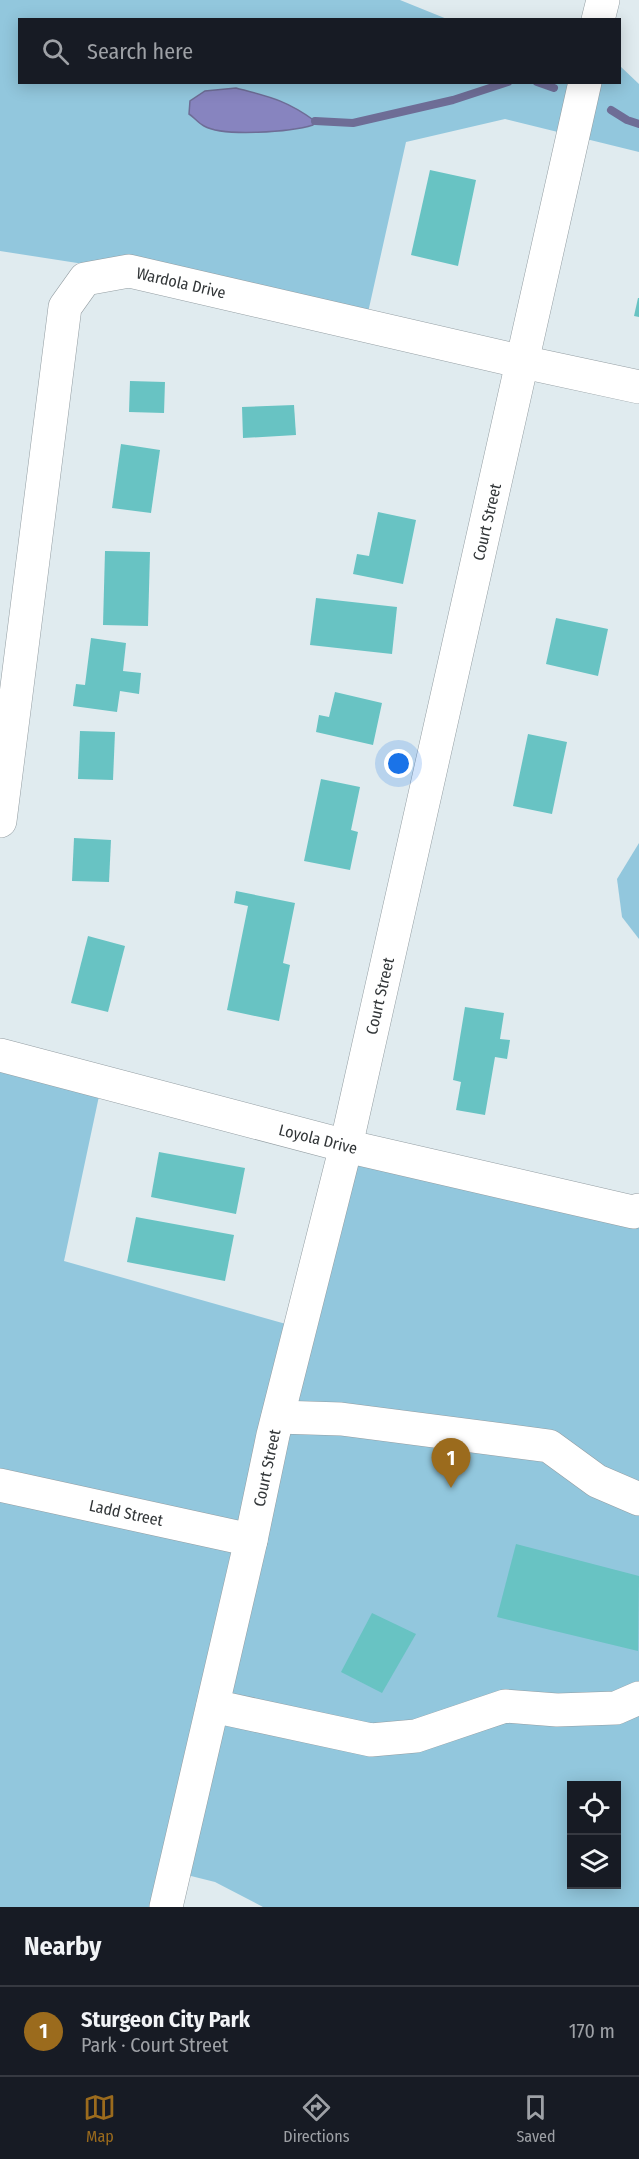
<!DOCTYPE html>
<html lang="en">
<head>
<meta charset="utf-8">
<style>
	:root { --surface:#171b24; --page:#20242c; --text:#f1f3f6; --muted:#9ea1a6; --line:#363941; --accent:#9b6b1d }
	body { margin:0; font-family:"Fira Sans Condensed",sans-serif; background:var(--page); color:var(--text) }
	.controls { position:absolute; right:18px; bottom:18px; display:grid; overflow:hidden; border-radius:0px; box-shadow:0 3px 15px #0003 }
	.controls button { width:54px; height:54px; display:grid; place-items:center; padding:0; border:0; border-bottom:2px solid var(--line); background:var(--surface); color:var(--text); font:30px sans-serif }
	.you { position:absolute; left:399px; top:764px; width:21px; height:21px; margin:-15px; border:4px solid #fff; border-radius:50%; background:#1a73e8; box-shadow:0 0 0 9px #1a73e833 }
	.badge { display:grid; place-items:center; width:39px; height:39px; border-radius:50%; background:var(--accent); color:#fff; font-size:20px; font-weight:700 }
	.pin { position:absolute; translate:-50% -50px; filter:drop-shadow(0 2px 3px #0008) }
	.pin::after { content:''; position:absolute; top:32px; width:21px; height:18px; background:inherit; clip-path:polygon(0 0,100% 0,50% 100%) }
	.list { margin:0; padding:0; list-style:none }
	h2 { display:flex; justify-content:space-between; align-items:center; height:78px; margin:0; padding:0 24px; font-size:26px }
	h2 small { font-size:20px; font-weight:400; color:var(--muted) }
	.list li { display:grid; grid-template-columns:39px 1fr auto; gap:18px; align-items:center; box-sizing:border-box; height:90px; padding:0 24px; border-top:2px solid var(--line) }
	.list b { display:block; font-size:22px; white-space:nowrap }
	.list p { margin:0; font-size:20px; white-space:nowrap; color:var(--muted) }
	.list em { font-size:20px; font-style:normal; color:var(--muted) }
	.icon { flex:none; width:33px; height:33px; fill:none; stroke:currentColor; stroke-width:2; stroke-linecap:round; stroke-linejoin:round }
	.map { position:relative; flex:none; width:639px; height:1907px; overflow:hidden }
	.search { position:absolute; background:var(--surface); box-shadow:0 3px 15px #0003; left:18px; right:18px; top:18px; height:66px; display:flex; align-items:center; gap:15px; box-sizing:border-box; padding:0 21px; border-radius:0px; color:var(--muted); font-size:22px }
	.sheet { height:168px; background:var(--surface) }
	nav { display:flex; justify-content:space-around; align-items:center; box-sizing:border-box; height:84px; border-top:2px solid var(--line); background:var(--surface); font-size:16px; color:var(--muted) }
	nav a { display:grid; justify-items:center; gap:3px }
	nav .on { color:var(--accent) }
	.map>svg:first-child { display:block }
</style>
</head>
<body>
<div class="map">
<svg width="639" height="1907" viewBox="0 0 639 1907">
	<rect width="100%" height="100%" fill="#e0ebef"/>
	<!-- green -->
	<g fill="#92c7dd" fill-rule="evenodd">
		<polygon points="0,0 400,0 447,19 20,20 20,82 620,82 620,66 639,84 639,152 505,119 406,142 365,326 129,271 0,251"/>
		<polygon points="639,843 639,939 622,917 617,879"/>
		<path d="M0,1055L102,1082L64,1261L300,1328L346,1146L639,1210V1907H263L215,1882L175,1872L166,1907H0ZM572,1786H616V1884H572Z"/>
	</g>
	<!-- water -->
	<path fill="#8784bf" stroke="#6e6d96" stroke-width="1.5" d="M236,88C270,97 286,100 315,121L313,125C291,132 223,137 204,126C198,123 194,117 189,114L190,101L205,91Z"/>
	<g fill="none" stroke-linecap="round" stroke-linejoin="round">
		<!-- stream -->
		<g stroke="#6e6d96" stroke-width="8">
			<polyline points="537,82 554,88"/>
			<polyline points="611,110 627,120 639,124"/>
			<polyline points="315,121 353,123 453,100 508,82"/>
		</g>
	</g>
	<!-- building -->
	<g fill="#68c3c3">
		<polygon points="430,170 476,180 458,266 411,255"/>
		<polygon points="638,298 639,298 639,317 634,316"/>
		<polygon points="130,381 165,382 164,413 129,412"/>
		<polygon points="294,405 296,435 243,438 242,407"/>
		<polygon points="121,444 160,450 151,513 112,508"/>
		<polygon points="378,512 416,520 403,584 353,574 357,554 369,556"/>
		<polygon points="105,551 150,552 148,626 103,625"/>
		<polygon points="316,598 397,607 392,654 310,645"/>
		<polygon points="556,618 608,629 598,676 546,664"/>
		<polygon points="91,638 126,643 123,671 141,673 139,694 120,691 117,712 73,706 76,684 85,685"/>
		<polygon points="335,692 382,703 373,745 316,732 319,715 329,717"/>
		<polygon points="80,731 115,732 113,780 78,779"/>
		<polygon points="528,734 567,742 552,814 513,806"/>
		<polygon points="321,779 360,787 351,830 358,832 350,870 304,861"/>
		<polygon points="74,838 111,840 109,882 72,881"/>
		<polygon points="236,891 295,903 283,963 290,965 279,1021 227,1010 248,906 234,903"/>
		<polygon points="88,936 125,946 108,1012 71,1003"/>
		<polygon points="465,1007 504,1013 500,1039 510,1040 507,1059 495,1057 485,1115 456,1110 461,1082 453,1080"/>
		<polygon points="159,1152 245,1168 236,1214 151,1197"/>
		<polygon points="136,1217 234,1235 225,1281 127,1262"/>
		<polygon points="516,1544 639,1576 638,1651 497,1617"/>
		<polygon points="372,1613 416,1634 382,1693 341,1672"/>
	</g>
	<g fill="none" stroke-linecap="round" stroke-linejoin="round">
		<!-- minor casing -->
		<g stroke="#949ea3" stroke-width="34">
			<g id="minor">
				<polyline points="598,20 603,0"/>
				<polyline points="0,821 65,307 85,279 129,271 523,362 639,387"/>
				<polyline points="0,1055 346,1146 633,1212 639,1210"/>
				<polyline points="278,1417 341,1419 549,1446 597,1481 639,1499"/>
				<polyline points="0,1485 251,1540"/>
				<polyline points="213,1706 371,1740 416,1736 505,1706 557,1710 616,1708 639,1698"/>
				<polyline points="166,1907 251,1540 273,1435 346,1146 585,82"/>
			</g>
		</g>
		<!-- minor -->
		<use href="#minor" stroke="#fff" stroke-width="33"/>
	</g>
	<g text-anchor="middle" dominant-baseline="central" stroke-width="4.5" stroke-linejoin="round" paint-order="stroke">
		<!-- street labels -->
		<g font-size="16" fill="#323638" stroke="#fff">
			<text transform="translate(181 283) rotate(13)">Wardola Drive</text>
			<text transform="translate(487 522) rotate(-77)">Court Street</text>
			<text transform="translate(380 996) rotate(-77)">Court Street</text>
			<text transform="translate(318 1139) rotate(14)">Loyola Drive</text>
			<text transform="translate(267 1468) rotate(-78)">Court Street</text>
			<text transform="translate(126 1513) rotate(12)">Ladd Street</text>
		</g>
	</g>
</svg>
<div class="controls">
<button><svg class="icon" aria-label="locate" viewBox="0 0 24 24"><circle cx="12" cy="12" r="6"/><path d="M12 2v4M12 18v4M2 12h4M18 12h4"/></svg></button>
<button><svg class="icon" aria-label="layers" viewBox="0 0 24 24"><path d="M12 4l9 5-9 5-9-5zM3 14l9 5 9-5"/></svg></button>
</div>
<div class="you"></div>
<div class="pin badge" style="left:451px;top:1488px">1</div>
<div class="search"><svg class="icon" aria-label="search" viewBox="0 0 24 24"><circle cx="10" cy="10" r="6"/><path d="M15 15l6 6"/></svg>Search here</div>
</div>
<section class="sheet">
<h2>Nearby<small></small></h2>
<ul class="list">
<li><span class="badge">1</span><div><b>Sturgeon City Park</b><p>Park · Court Street</p></div><em>170 m</em></li>
</ul>
</section>
<nav>
<a class="on"><svg class="icon" aria-label="map" viewBox="0 0 24 24"><path d="M3 6l6-2 6 2 6-2v14l-6 2-6-2-6 2zM9 4v14M15 6v14"/></svg>Map</a>
<a><svg class="icon" aria-label="directions" viewBox="0 0 24 24"><path d="M12 3l9 9-9 9-9-9zM9 14v-3h6M13 9l2 2-2 2"/></svg>Directions</a>
<a><svg class="icon" aria-label="saved" viewBox="0 0 24 24"><path d="M7 4h10v16l-5-4-5 4z"/></svg>Saved</a>
</nav>
</body>
</html>
